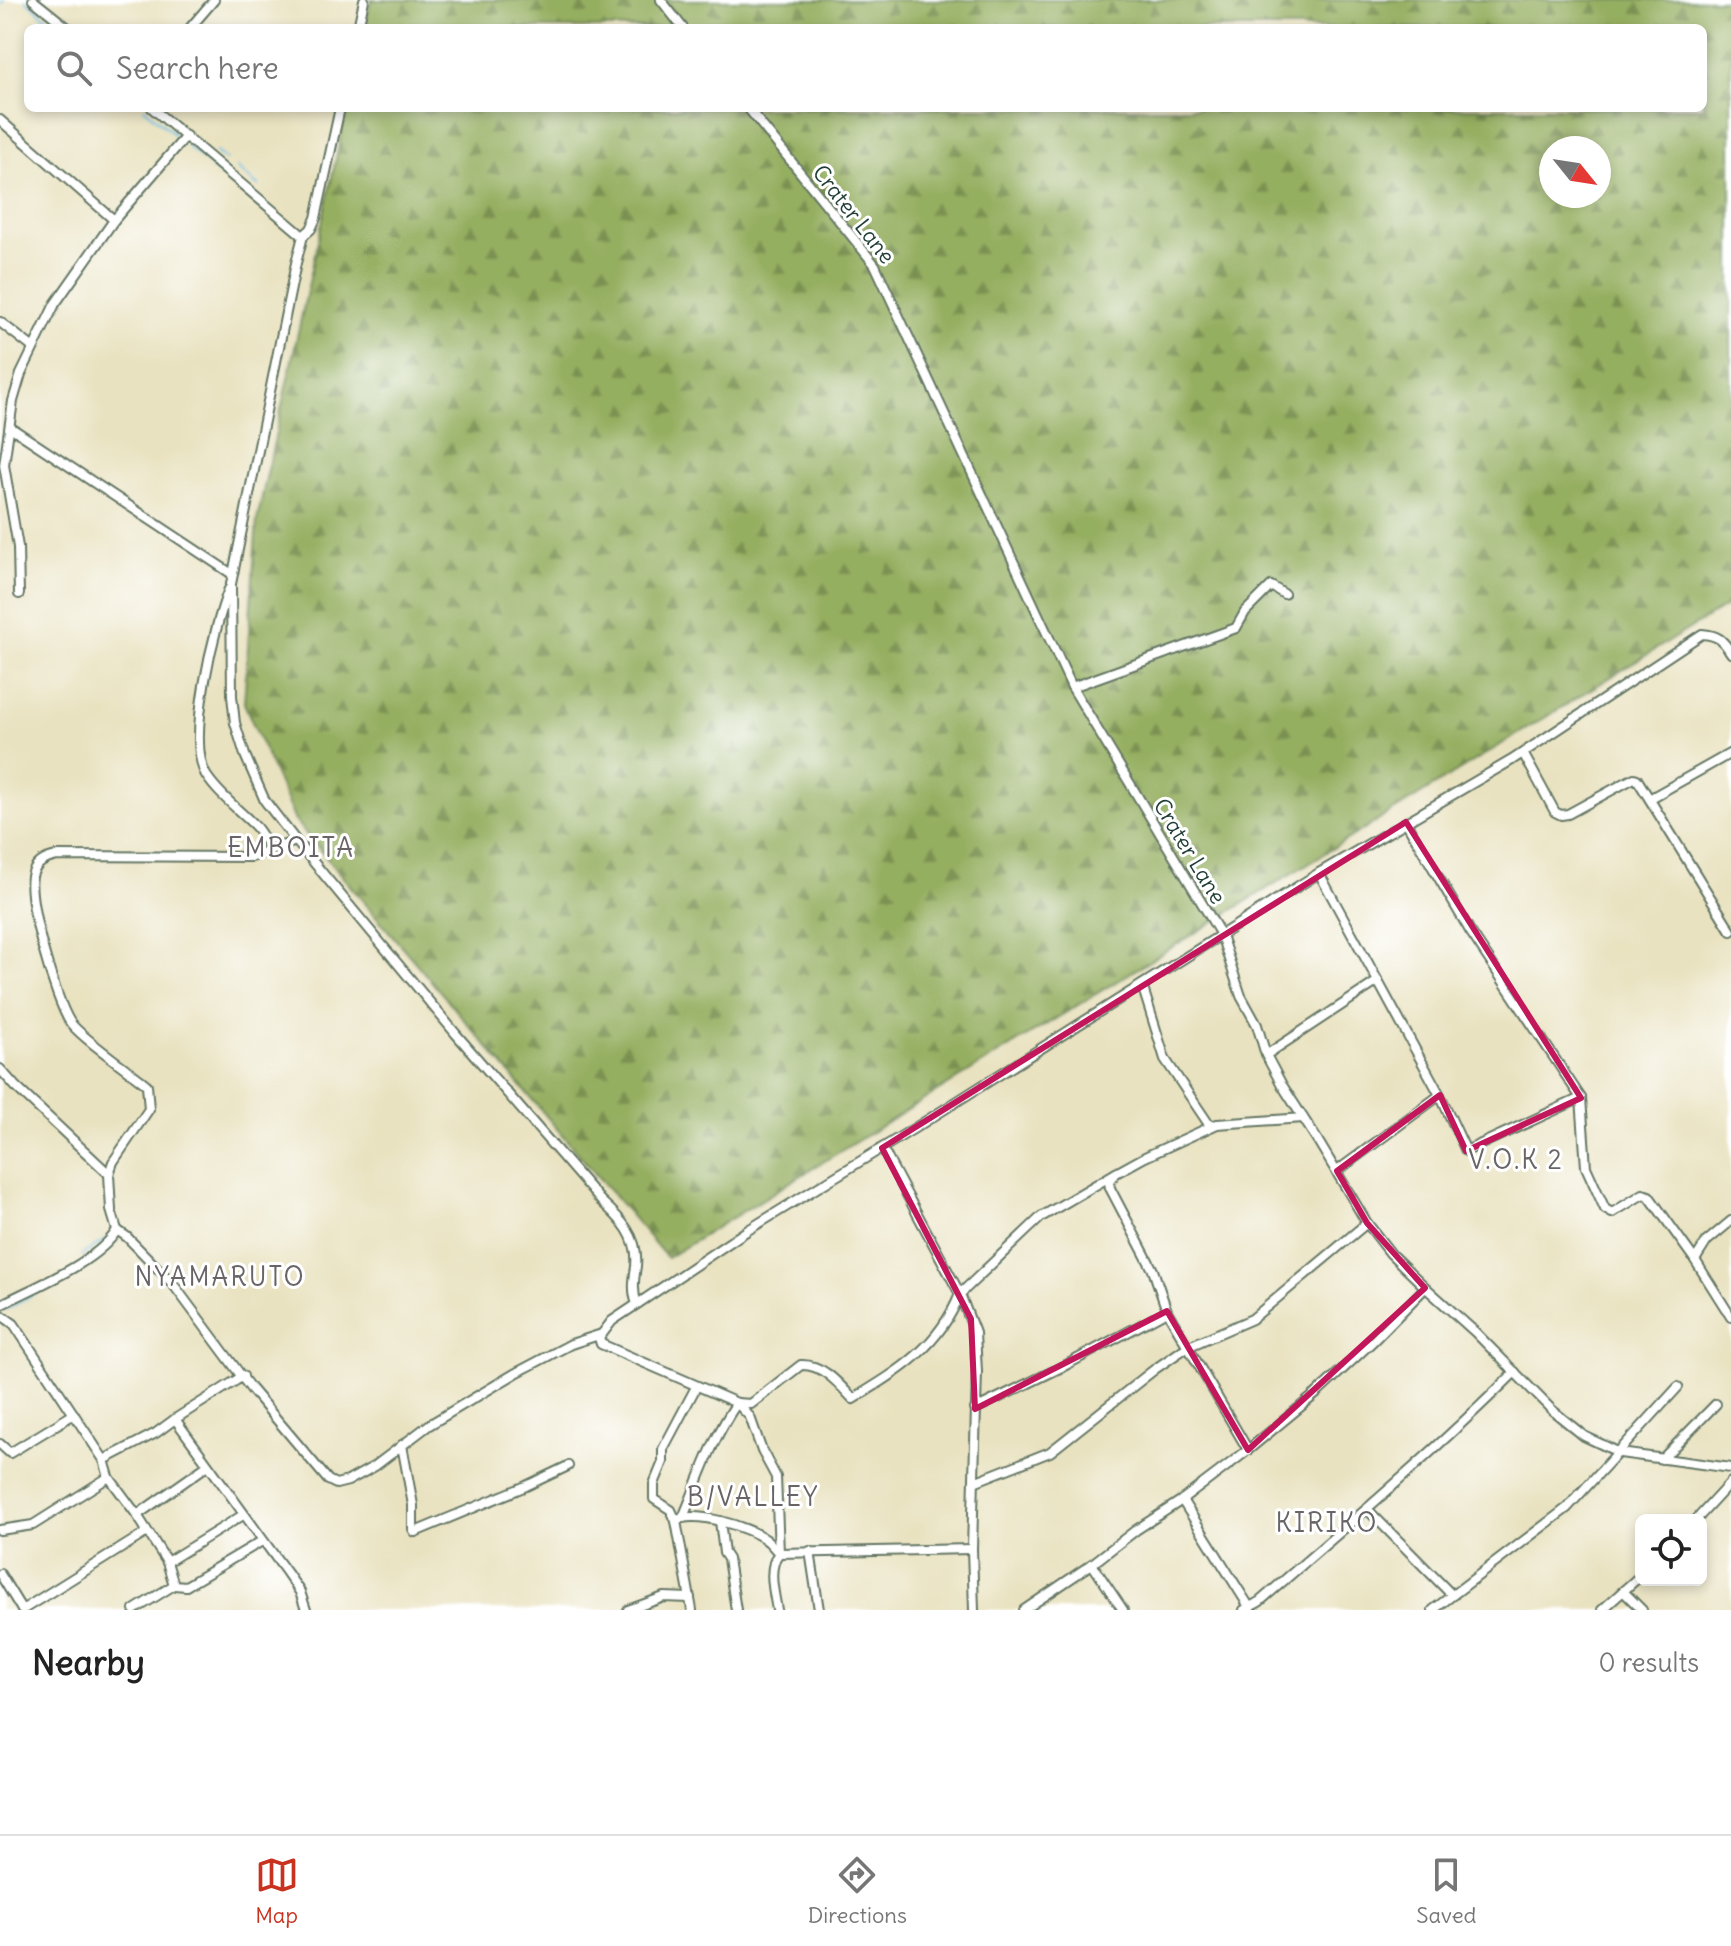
<!DOCTYPE html>
<html lang="en">
<head>
<meta charset="utf-8">
<style>
	:root { --surface:#fff; --page:#f6f6f6; --text:#222; --muted:#767676; --line:#e0e0e0; --accent:#c8321e }
	body { margin:0; font-family:Delius,sans-serif; background:var(--page); color:var(--text) }
	.controls { position:absolute; right:24px; bottom:24px; display:grid; overflow:hidden; border-radius:12px; box-shadow:0 4px 12px #0003 }
	.controls button { width:72px; height:72px; display:grid; place-items:center; padding:0; border:0; border-bottom:2px solid var(--line); background:var(--surface); color:var(--text); font:40px sans-serif }
	.compass { position:absolute; left:1539px; top:136px; width:72px; height:72px; border-radius:50%; background:var(--surface); box-shadow:0 4px 12px #0003; rotate:120deg }
	.list { margin:0; padding:0; list-style:none }
	h2 { display:flex; justify-content:space-between; align-items:center; height:104px; margin:0; padding:0 32px; font-size:34px }
	h2 small { font-size:26px; font-weight:400; color:var(--muted) }
	.icon { flex:none; width:44px; height:44px; fill:none; stroke:currentColor; stroke-width:2; stroke-linecap:round; stroke-linejoin:round }
	.map { position:relative; flex:none; width:1731px; height:1610px; overflow:hidden }
	.search { position:absolute; background:var(--surface); box-shadow:0 4px 12px #0003; left:24px; right:24px; top:24px; height:88px; display:flex; align-items:center; gap:20px; box-sizing:border-box; padding:0 28px; border-radius:12px; color:var(--muted); font-size:30px }
	.sheet { height:224px; background:var(--surface) }
	nav { display:flex; justify-content:space-around; align-items:center; box-sizing:border-box; height:112px; border-top:2px solid var(--line); background:var(--surface); font-size:22px; color:var(--muted) }
	nav a { display:grid; justify-items:center; gap:4px }
	nav .on { color:var(--accent) }
	.map>svg:first-child { display:block }
</style>
</head>
<body>
<div class="map">
<svg width="1731" height="1610" viewBox="0 0 1731 1610">
	<defs>
		<pattern id="forest-firs" width="22" height="20" patternUnits="userSpaceOnUse" patternTransform="scale(2)"><rect width="22" height="20" fill="#95af61"/><path d="M5 1l3.5 6h-7zM16 11l3.5 6h-7z" fill="#799051"/></pattern>
	</defs>
	<rect width="100%" height="100%" fill="#fff"/>
	<filter id="ink" filterUnits="userSpaceOnUse"><feTurbulence type="fractalNoise" baseFrequency=".0125" numOctaves="2"/><feDisplacementMap in="SourceGraphic" scale="16" xChannelSelector="R" yChannelSelector="G"/><feConvolveMatrix kernelMatrix="1 2 1 2 8 2 1 2 1" color-interpolation-filters="sRGB"/></filter>
	<filter id="wash" filterUnits="userSpaceOnUse"><feTurbulence type="fractalNoise" baseFrequency=".006" numOctaves="4" result="noise"/><feDisplacementMap in="SourceGraphic" scale="32" xChannelSelector="R" yChannelSelector="G"/><feGaussianBlur stdDeviation="1.8" result="paint"/><feColorMatrix in="noise" values="0 0 0 0 0 0 0 0 0 0 0 0 0 0 0 0 0 1.4 0 .05"/><feComposite in="paint" operator="in"/></filter>
	<g filter="url(#wash)">
		<rect width="100%" height="100%" fill="#e9e2c0"/>
		<!-- forest -->
		<path fill="url(#forest-firs)" stroke="#5a764a" stroke-width="2" fill-rule="evenodd" d="M371,0H1731V603L667,1258L295,821L244,703L257,520L347,108H1703V28H365ZM1551,148H1599V196H1551Z"/>
		<g fill="none" stroke-linecap="round" stroke-linejoin="round">
			<!-- stream -->
			<g stroke="#6ac0e7" stroke-width="2">
				<polyline points="26,0 58,28"/>
				<polyline points="0,5 4,0"/>
				<polyline points="144,108 175,135"/>
				<polyline points="186,145 227,180"/>
				<polyline points="216,152 226,160"/>
				<polyline points="237,168 258,186"/>
				<polyline points="235,185 270,215"/>
				<polyline points="82,1255 106,1239"/>
				<polyline points="91,1261 116,1242"/>
				<polyline points="62,1279 82,1267"/>
				<polyline points="5,1310 54,1283"/>
			</g>
		</g>
	</g>
	<g filter="url(#ink)">
		<g fill="none" stroke-linecap="round" stroke-linejoin="round">
			<!-- minor casing -->
			<g stroke="#667765" stroke-width="12">
				<g id="minor">
					<polyline points="33,0 68,28"/>
					<polyline points="661,0 683,28"/>
					<polyline points="190,28 214,0"/>
					<polyline points="358,28 364,0"/>
					<polyline points="152,108 303,236"/>
					<path d="M340,108L316,218L311,229L303,236L296,263L231,584L232,696L235,723L245,755L265,801L296,841L456,1034L601,1201C621,1219 639,1237 636,1266C634,1279 632,1291 637,1304"/>
					<polyline points="748,108 875,265 1072,687 1221,935 1241,996 1257,1025 1266,1055 1282,1085 1318,1141 1367,1223 1391,1254 1425,1287 1475,1332 1552,1410 1584,1436 1620,1453 1731,1468"/>
					<polyline points="0,120 114,220"/>
					<polyline points="0,322 32,347"/>
					<polyline points="10,427 232,574"/>
					<path d="M229,589C214,627 186,740 206,775C218,794 238,809 253,824C261,831 265,841 270,850L296,841"/>
					<polyline points="19,594 18,547 4,465 13,401 21,374 55,304 114,220 186,136"/>
					<polyline points="1072,687 1236,628 1245,612 1271,586 1284,594"/>
					<polyline points="1523,753 1555,812 1561,815 1568,814 1634,778 1637,779 1731,931"/>
					<polyline points="1651,798 1731,753"/>
					<polyline points="1406,822 1470,931 1581,1098 1586,1167 1605,1209 1612,1213 1643,1194 1649,1196 1695,1260 1731,1317"/>
					<polyline points="1319,873 1440,1095 1466,1151 1581,1098"/>
					<polyline points="1142,985 1165,1059 1210,1126"/>
					<polyline points="1266,1055 1378,981"/>
					<polyline points="0,1069 16,1087 109,1174"/>
					<polyline points="882,1148 960,1294 975,1333 977,1372 972,1549 974,1610"/>
					<polyline points="1337,1171 1440,1095"/>
					<polyline points="117,1230 127,1237 173,1284 251,1389 328,1480 336,1484 348,1481 375,1466 429,1425 516,1373 571,1344 602,1334"/>
					<polyline points="1695,1260 1707,1241 1731,1221"/>
					<path d="M0,1305C34,1287 97,1263 117,1230L111,1210L109,1174L113,1162L149,1109L147,1085C130,1071 80,1037 70,1022C56,1001 24,895 33,873C37,862 46,858 57,856L252,857L270,850"/>
					<polyline points="0,1314 14,1324 104,1460 109,1477 33,1525 0,1530"/>
					<polyline points="975,1409 1066,1365 1167,1311"/>
					<polyline points="175,1419 243,1376"/>
					<polyline points="0,1444 10,1453 74,1414"/>
					<polyline points="402,1445 413,1505 413,1529 415,1532 526,1486 568,1466"/>
					<polyline points="1248,1450 1167,1311 1153,1270 1110,1188 1109,1182 1116,1173 1145,1157 1217,1124 1303,1118"/>
					<polyline points="1662,1459 1716,1404"/>
					<polyline points="104,1460 156,1433 175,1419 287,1573 300,1592 306,1610"/>
					<polyline points="109,1477 137,1515 167,1562"/>
					<polyline points="974,1482 1050,1452 1155,1369 1187,1347 1252,1319 1367,1223"/>
					<polyline points="1182,1500 1250,1608"/>
					<polyline points="1367,1509 1452,1595"/>
					<polyline points="137,1515 208,1465"/>
					<path d="M684,1515C700,1477 713,1437 737,1403L751,1404L801,1365C823,1364 839,1384 853,1399C899,1371 939,1347 960,1294L1041,1217L1116,1173"/>
					<polyline points="1696,1520 1731,1482"/>
					<polyline points="676,1521 671,1510 654,1499 654,1484 663,1462 663,1449 696,1387"/>
					<polyline points="720,1521 724,1553 728,1559 736,1610"/>
					<polyline points="810,1551 819,1610"/>
					<polyline points="779,1553 972,1549"/>
					<polyline points="1092,1564 1123,1610"/>
					<polyline points="0,1574 22,1610"/>
					<polyline points="174,1585 186,1586 262,1541"/>
					<polyline points="1623,1591 1642,1610"/>
					<polyline points="22,1610 147,1532"/>
					<polyline points="134,1610 174,1585 167,1562 243,1515"/>
					<polyline points="628,1610 664,1597 690,1598"/>
					<path d="M692,1610L676,1521C691,1509 749,1527 765,1539C770,1542 774,1548 778,1552"/>
					<path d="M777,1610C774,1592 767,1568 779,1553L776,1477L762,1451L750,1417L737,1403L601,1344L599,1338L612,1321L748,1230L918,1126L1319,873L1512,760L1702,634C1718,635 1723,640 1731,653"/>
					<polyline points="1024,1610 1092,1564 1136,1530 1182,1500 1248,1450 1317,1393 1374,1340 1425,1288"/>
					<path d="M1244,1610L1259,1602C1346,1527 1433,1453 1515,1372"/>
					<polyline points="1433,1610 1567,1508 1678,1387"/>
					<polyline points="1602,1610 1641,1575"/>
				</g>
			</g>
			<!-- minor -->
			<use href="#minor" stroke="#fff" stroke-width="8"/>
		</g>
	</g>
	<!-- marked area -->
	<path fill="none" stroke="#c2185b" stroke-width="6" stroke-linejoin="round" d="M1406,822L1581,1098L1466,1151L1440,1095L1337,1171L1367,1223L1425,1288L1248,1450L1167,1311L975,1409L971,1319L882,1148Z"/>
	<g text-anchor="middle" dominant-baseline="central" stroke-width="6" stroke-linejoin="round" paint-order="stroke">
		<!-- street labels -->
		<g font-size="22" fill="#1f3d34" stroke="#fff">
			<text transform="translate(854 214) rotate(52)">Crater Lane</text>
			<text transform="translate(1190 851) rotate(59)">Crater Lane</text>
		</g>
		<!-- quarter labels -->
		<g font-size="26" letter-spacing="2" fill="#696566" stroke="#fff">
			<text x="291" y="847">EMBOITA</text>
			<text x="1516" y="1159">V.O.K 2</text>
			<text x="220" y="1276">NYAMARUTO</text>
			<text x="753" y="1496">B/VALLEY</text>
			<text x="1327" y="1522">KIRIKO</text>
		</g>
	</g>
</svg>
<div class="controls">
<button><svg class="icon" aria-label="locate" viewBox="0 0 24 24"><circle cx="12" cy="12" r="6"/><path d="M12 2v4M12 18v4M2 12h4M18 12h4"/></svg></button>
</div>
<svg class="compass" viewBox="-18 -18 36 36"><path d="M0-13l5 13h-10z" fill="#e53935"/><path d="M0 13l5-13h-10z" fill="#767676"/></svg>
<div class="search"><svg class="icon" aria-label="search" viewBox="0 0 24 24"><circle cx="10" cy="10" r="6"/><path d="M15 15l6 6"/></svg>Search here</div>
</div>
<section class="sheet">
<h2>Nearby<small>0 results</small></h2>
<ul class="list">
</ul>
</section>
<nav>
<a class="on"><svg class="icon" aria-label="map" viewBox="0 0 24 24"><path d="M3 6l6-2 6 2 6-2v14l-6 2-6-2-6 2zM9 4v14M15 6v14"/></svg>Map</a>
<a><svg class="icon" aria-label="directions" viewBox="0 0 24 24"><path d="M12 3l9 9-9 9-9-9zM9 14v-3h6M13 9l2 2-2 2"/></svg>Directions</a>
<a><svg class="icon" aria-label="saved" viewBox="0 0 24 24"><path d="M7 4h10v16l-5-4-5 4z"/></svg>Saved</a>
</nav>
</body>
</html>
